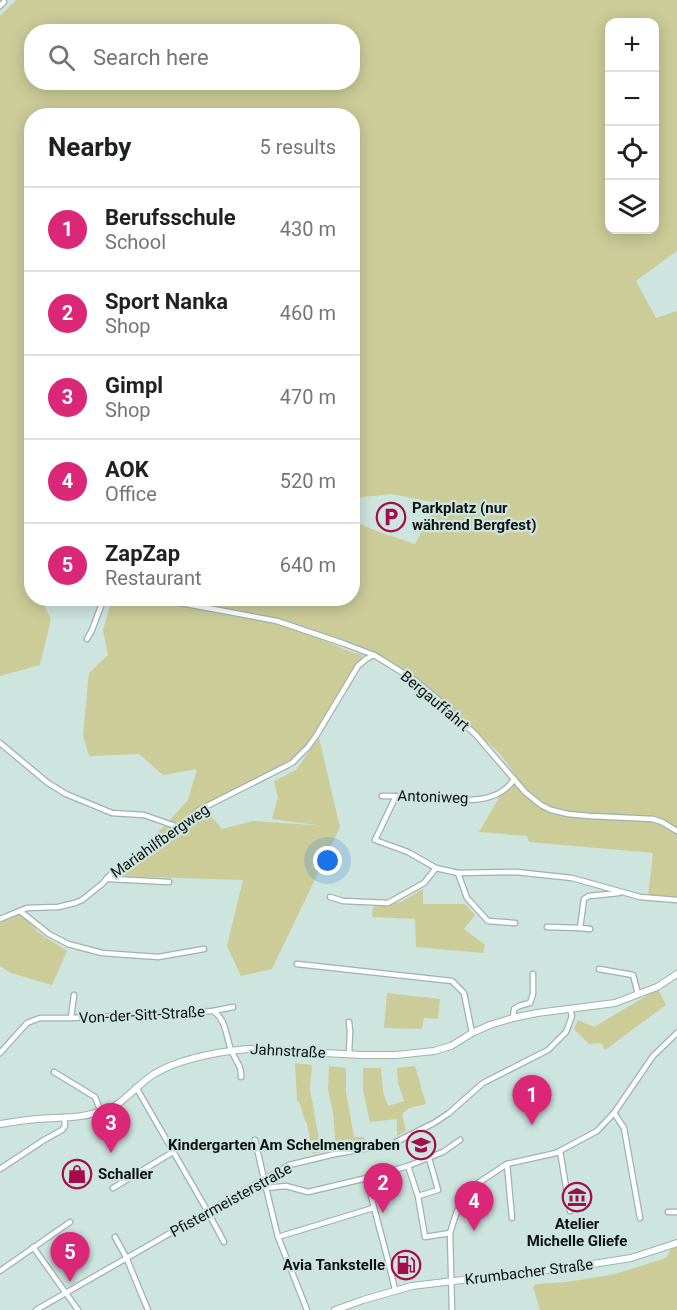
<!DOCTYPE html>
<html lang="en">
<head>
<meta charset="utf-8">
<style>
	:root { --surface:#fff; --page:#f2f2f2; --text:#202124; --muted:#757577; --line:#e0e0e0; --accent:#db2777 }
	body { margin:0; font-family:Roboto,sans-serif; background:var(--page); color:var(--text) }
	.controls { position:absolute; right:18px; top:18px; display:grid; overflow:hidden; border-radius:12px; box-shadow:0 3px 15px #0003 }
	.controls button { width:54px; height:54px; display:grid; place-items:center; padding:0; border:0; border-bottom:2px solid var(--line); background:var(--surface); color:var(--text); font:30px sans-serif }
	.you { position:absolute; left:328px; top:861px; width:21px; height:21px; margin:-15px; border:4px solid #fff; border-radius:50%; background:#1a73e8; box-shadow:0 0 0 9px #1a73e833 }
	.badge { display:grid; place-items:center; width:39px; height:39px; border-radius:50%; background:var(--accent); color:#fff; font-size:20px; font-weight:700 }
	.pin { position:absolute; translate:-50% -50px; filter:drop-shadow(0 2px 3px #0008) }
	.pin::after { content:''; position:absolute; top:32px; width:21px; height:18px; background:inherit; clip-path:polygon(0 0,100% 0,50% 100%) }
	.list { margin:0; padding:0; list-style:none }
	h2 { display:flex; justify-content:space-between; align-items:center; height:78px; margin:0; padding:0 24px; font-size:26px }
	h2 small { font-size:20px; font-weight:400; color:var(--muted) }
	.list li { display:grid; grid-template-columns:39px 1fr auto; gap:18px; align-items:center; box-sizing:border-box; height:84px; padding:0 24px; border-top:2px solid var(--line) }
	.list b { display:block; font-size:22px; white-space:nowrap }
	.list p { margin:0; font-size:20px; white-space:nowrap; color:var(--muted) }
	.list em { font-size:20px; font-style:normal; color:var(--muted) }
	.icon { flex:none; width:33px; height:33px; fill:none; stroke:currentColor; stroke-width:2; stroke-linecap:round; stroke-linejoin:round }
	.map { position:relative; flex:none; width:677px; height:1310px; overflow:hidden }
	.search { position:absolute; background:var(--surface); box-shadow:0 3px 15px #0003; left:24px; top:24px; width:336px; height:66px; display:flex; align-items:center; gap:15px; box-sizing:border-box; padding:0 21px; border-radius:24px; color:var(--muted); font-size:22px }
	.panel { position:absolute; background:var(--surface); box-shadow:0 3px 15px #0003; left:24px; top:108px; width:336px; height:498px; border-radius:24px }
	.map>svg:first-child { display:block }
</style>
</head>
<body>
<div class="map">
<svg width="677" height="1310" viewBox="0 0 677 1310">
	<rect width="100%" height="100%" fill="#cee4de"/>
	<!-- green -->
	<g fill="#cbcc98" fill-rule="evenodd">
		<path d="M16,0H677V251L636,281L656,318L677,311V898L648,896L653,853L529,842L527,836L479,832L500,796L509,787L516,776L501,755L462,718L419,682L374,652L289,626L351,652L363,655L294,764L205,809L222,829L253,821L324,826L272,819L278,797L274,781L296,770L319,738L340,827L272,969L241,976L227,946L243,880L116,876L126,867L188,800L197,769L163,775L139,754L89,756L83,735L89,673L108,655L103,630L112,599L352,598L353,521L379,532L415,544L437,503L392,494L353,498L352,116H32V598L41,599L51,619L40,665L0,676V16ZM610,22H654V230H610ZM32,32H352V82H32Z"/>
		<polygon points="423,889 423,904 465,904 475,915 464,929 485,945 483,953 416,947 415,919 372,917 373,907 401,902"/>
		<polygon points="21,914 39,933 67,951 52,985 11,973 0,966 0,923"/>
		<polygon points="658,989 666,1005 605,1050 601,1043 589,1044 574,1029 578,1020 594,1027"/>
		<polygon points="387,993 440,999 438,1019 424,1018 422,1029 384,1028"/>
		<polygon points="295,1063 312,1065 310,1089 321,1152 313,1154 307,1124 304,1118 300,1104 297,1101"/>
		<polygon points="329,1066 346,1068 346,1092 354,1137 364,1137 366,1144 336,1150 333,1112 328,1090"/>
		<polygon points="415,1066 426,1104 409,1108 402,1114 406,1131 397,1136 397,1119 370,1122 363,1090 363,1068 381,1068 383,1092 388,1106 404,1101 398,1083 397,1068"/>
		<polygon points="677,1247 677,1310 540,1310 533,1287 536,1284 567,1282 615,1274 666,1258 672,1248"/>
	</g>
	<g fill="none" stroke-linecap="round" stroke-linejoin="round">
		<!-- street casing -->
		<g stroke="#9db3ad" stroke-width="7">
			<g id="street">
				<polyline points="0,6 4,2"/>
				<polyline points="170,598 181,603 277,621 345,644 374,655 416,681 440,701 476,735 525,792 541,805 551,810 568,814 590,816 653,819 662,822 677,831"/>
				<polyline points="87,639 92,630 104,598"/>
				<polyline points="0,743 48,783 66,794 112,813 144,815 181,828"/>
				<path d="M382,796C395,796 408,796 420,797C449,799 496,809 514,779"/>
				<polyline points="396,796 375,840 408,852 436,868 458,873 516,872 572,878 640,897 677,900"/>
				<polyline points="458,873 467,898 488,921 515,923"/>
				<polyline points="107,878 110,879 169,882"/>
				<polyline points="330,897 343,901 388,903 424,883 436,868"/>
				<polyline points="20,911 49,934 68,944 102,953 158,957 204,949"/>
				<polyline points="0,919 27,908 58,907 75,903 82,900 102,884 111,874 126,867 181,828 199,810 292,763 308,747 316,736 358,666 366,659 374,655"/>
				<polyline points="547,927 580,928 584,899 589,896 619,893"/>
				<polyline points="580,928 590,929"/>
				<polyline points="297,964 452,981 464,993 472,1033"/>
				<polyline points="599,969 633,975 638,994"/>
				<path d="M213,1011C226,1019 226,1036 231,1050C235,1060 242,1066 241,1077"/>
				<polyline points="71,1018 74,995"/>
				<polyline points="513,1018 514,1009 519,1006 530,1003 533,994 533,974"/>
				<polyline points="0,1053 27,1023 40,1018 71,1018 213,1011 233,1007"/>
				<polyline points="349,1054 350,1031 349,1022"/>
				<polyline points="54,1072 95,1097 101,1112"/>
				<polyline points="136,1087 208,1212 224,1242"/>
				<polyline points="614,1113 624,1128 640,1218"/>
				<polyline points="255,1140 264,1179"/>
				<polyline points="560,1151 570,1211"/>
				<polyline points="507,1164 512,1218"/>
				<polyline points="408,1166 418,1196 425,1237 450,1233"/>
				<polyline points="0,1169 44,1140 62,1130 65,1126 64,1117"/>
				<path d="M367,1178C375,1216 387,1252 395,1290"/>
				<polyline points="113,1188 173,1152"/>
				<polyline points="266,1188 286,1186 308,1192 367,1178 408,1166 443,1152 460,1140"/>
				<polyline points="266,1188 278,1237 307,1310"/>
				<polyline points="418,1196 438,1190 429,1158"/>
				<polyline points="668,1212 677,1212"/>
				<polyline points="115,1237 126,1257 148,1310"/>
				<polyline points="278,1237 373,1208"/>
				<polyline points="33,1247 78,1310"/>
				<polyline points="0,1271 70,1222"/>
				<polyline points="36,1310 289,1165 335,1154 392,1144 434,1123 449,1113 483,1083 548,1050 566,1032 572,1016 570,1009"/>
				<polyline points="452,1310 450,1233 457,1211 472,1187 507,1164 556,1153 597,1131 614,1113 653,1056 677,1033"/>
			</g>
		</g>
		<!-- secondary casing -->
		<g stroke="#9db3ad" stroke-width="8">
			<g id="secondary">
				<path d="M0,1124C12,1122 24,1120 37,1119C57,1117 81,1119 101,1111C109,1109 119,1104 125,1098C135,1090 143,1081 154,1074C179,1059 217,1052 247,1049L362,1055H396L434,1051L451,1046L472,1033L490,1025L513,1018L537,1013L615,1003L657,987L677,974"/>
				<polyline points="335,1310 363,1300 412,1286 580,1266 631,1258 677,1243"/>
			</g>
		</g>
		<!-- street -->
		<use href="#street" stroke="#fff" stroke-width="4.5"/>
		<!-- secondary -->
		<use href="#secondary" stroke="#fff" stroke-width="6"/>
	</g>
	<!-- icons -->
	<defs>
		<g id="parking-ring" transform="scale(1.5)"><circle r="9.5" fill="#cee4de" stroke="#a30d4b" stroke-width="1.5"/><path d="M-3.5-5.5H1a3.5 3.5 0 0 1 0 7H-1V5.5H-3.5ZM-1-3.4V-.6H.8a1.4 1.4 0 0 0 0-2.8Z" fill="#a30d4b"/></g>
		<g id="school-ring" transform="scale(1.5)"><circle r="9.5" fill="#cee4de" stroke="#a30d4b" stroke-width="1.5"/><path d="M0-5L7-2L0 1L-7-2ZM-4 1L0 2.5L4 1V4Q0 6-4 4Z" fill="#a30d4b"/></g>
		<g id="shop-ring" transform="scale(1.5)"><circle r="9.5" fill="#cee4de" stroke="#a30d4b" stroke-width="1.5"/><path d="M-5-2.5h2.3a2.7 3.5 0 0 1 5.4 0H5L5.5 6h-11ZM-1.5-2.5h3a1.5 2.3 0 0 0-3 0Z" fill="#a30d4b"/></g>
		<g id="museum-ring" transform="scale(1.5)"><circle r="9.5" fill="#cee4de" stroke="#a30d4b" stroke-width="1.5"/><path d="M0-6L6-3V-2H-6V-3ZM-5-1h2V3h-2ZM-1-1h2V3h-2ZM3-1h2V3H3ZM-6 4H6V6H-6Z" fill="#a30d4b"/></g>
		<g id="fuel-ring" transform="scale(1.5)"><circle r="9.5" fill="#cee4de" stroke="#a30d4b" stroke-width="1.5"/><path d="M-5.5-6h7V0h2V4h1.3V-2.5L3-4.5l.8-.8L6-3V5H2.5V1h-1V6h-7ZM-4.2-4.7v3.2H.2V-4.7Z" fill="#a30d4b"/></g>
	</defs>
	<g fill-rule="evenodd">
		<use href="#parking-ring" x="391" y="517"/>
		<use href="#school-ring" x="421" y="1145"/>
		<use href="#shop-ring" x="77" y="1174"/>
		<use href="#museum-ring" x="577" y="1197"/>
		<use href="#fuel-ring" x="406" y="1265"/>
	</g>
	<g text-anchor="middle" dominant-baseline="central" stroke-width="4.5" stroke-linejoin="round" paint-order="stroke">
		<!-- poi labels -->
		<g font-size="15" font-weight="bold" fill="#0b1311" stroke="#cee4de" text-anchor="start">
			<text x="412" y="508">Parkplatz (nur<tspan x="412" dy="17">während Bergfest)</tspan></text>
			<text x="400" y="1145" text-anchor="end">Kindergarten Am Schelmengraben</text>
			<text x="98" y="1174">Schaller</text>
			<text x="577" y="1224" text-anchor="middle">Atelier<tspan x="577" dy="17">Michelle Gliefe</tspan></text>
			<text x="385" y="1265" text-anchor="end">Avia Tankstelle</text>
		</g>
		<!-- street labels -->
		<g font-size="15" fill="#0b1311" stroke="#cee4de">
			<text transform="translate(435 701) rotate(40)">Bergauffahrt</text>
			<text transform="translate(433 797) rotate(2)">Antoniweg</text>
			<text transform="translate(160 841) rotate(-35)">Mariahilfbergweg</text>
			<text transform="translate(142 1015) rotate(-3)">Von-der-Sitt-Straße</text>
			<text transform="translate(288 1051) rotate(3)">Jahnstraße</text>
			<text transform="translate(231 1200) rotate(-29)">Pfistermeisterstraße</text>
			<text transform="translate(529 1272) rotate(-7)">Krumbacher Straße</text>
		</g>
	</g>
</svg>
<div class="controls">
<button>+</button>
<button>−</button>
<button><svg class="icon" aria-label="locate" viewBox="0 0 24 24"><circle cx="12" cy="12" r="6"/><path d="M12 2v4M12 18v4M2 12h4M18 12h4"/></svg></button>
<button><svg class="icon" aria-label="layers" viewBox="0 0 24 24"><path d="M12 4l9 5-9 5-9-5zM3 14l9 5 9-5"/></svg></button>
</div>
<div class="you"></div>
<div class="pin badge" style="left:532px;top:1125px">1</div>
<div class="pin badge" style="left:383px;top:1213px">2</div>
<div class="pin badge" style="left:111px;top:1153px">3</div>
<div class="pin badge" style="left:474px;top:1231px">4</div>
<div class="pin badge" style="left:70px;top:1282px">5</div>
<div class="search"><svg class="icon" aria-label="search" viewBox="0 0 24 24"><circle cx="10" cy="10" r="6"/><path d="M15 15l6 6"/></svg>Search here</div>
<section class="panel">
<h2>Nearby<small>5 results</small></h2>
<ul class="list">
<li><span class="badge">1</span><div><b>Berufsschule</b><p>School</p></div><em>430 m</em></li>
<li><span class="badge">2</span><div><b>Sport Nanka</b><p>Shop</p></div><em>460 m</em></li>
<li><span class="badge">3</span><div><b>Gimpl</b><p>Shop</p></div><em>470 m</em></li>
<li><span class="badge">4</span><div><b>AOK</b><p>Office</p></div><em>520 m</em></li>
<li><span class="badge">5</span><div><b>ZapZap</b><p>Restaurant</p></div><em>640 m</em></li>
</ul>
</section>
</div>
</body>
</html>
